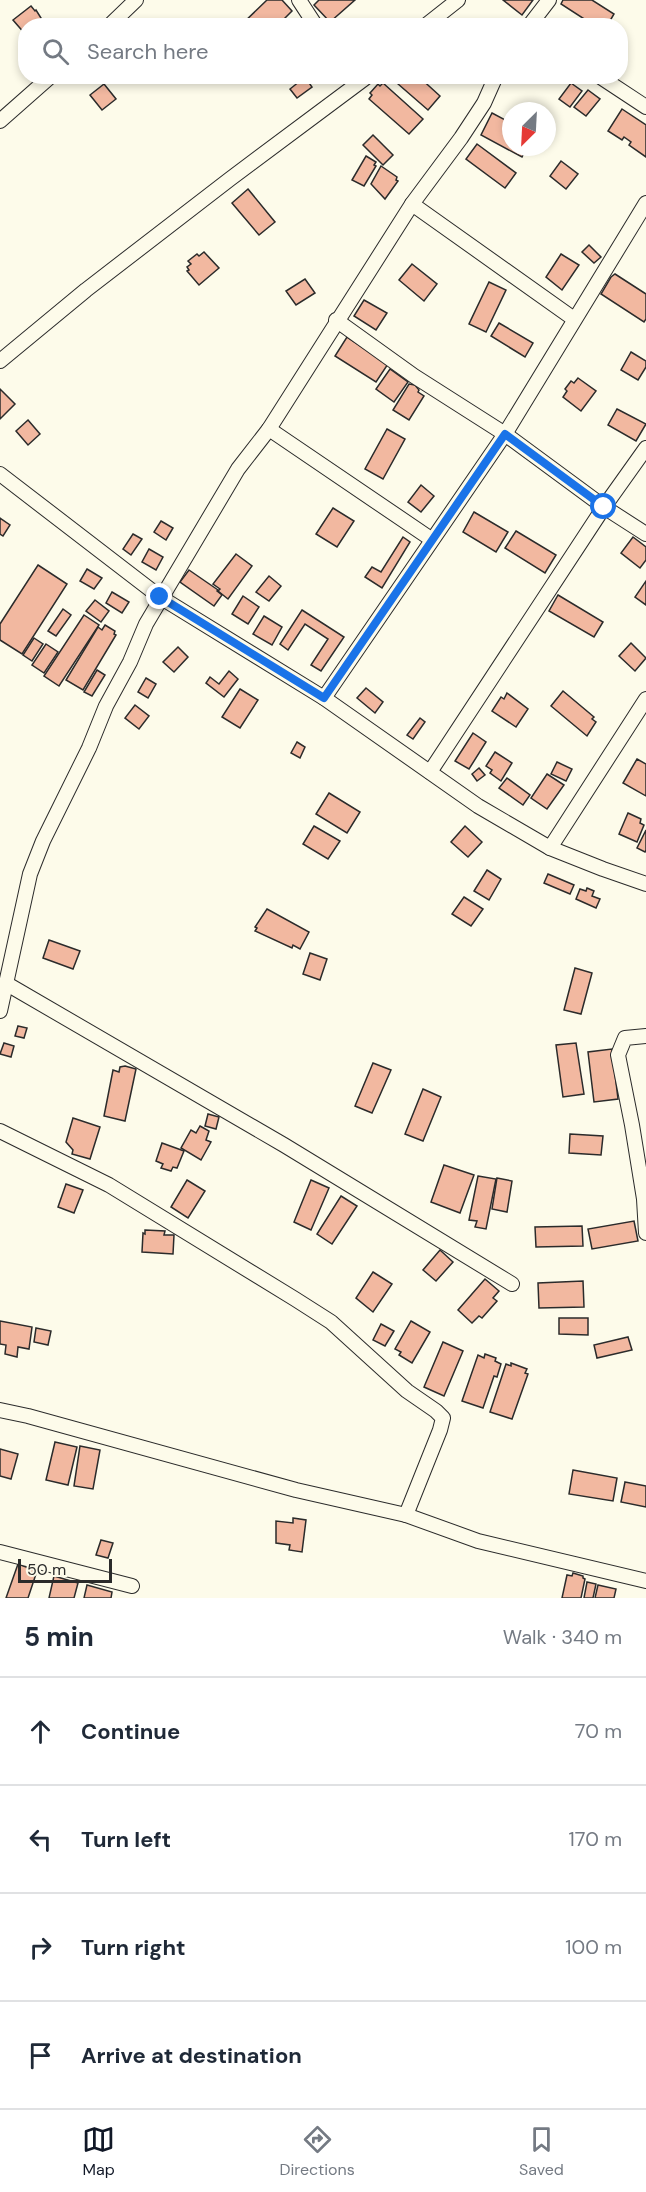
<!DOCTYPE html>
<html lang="en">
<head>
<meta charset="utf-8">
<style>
	:root { --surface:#fff; --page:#f2f2f3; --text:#1f2937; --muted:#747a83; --line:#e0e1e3; --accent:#111827 }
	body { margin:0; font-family:"DM Sans",sans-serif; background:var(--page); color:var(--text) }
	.compass { position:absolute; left:502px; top:102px; width:54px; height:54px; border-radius:50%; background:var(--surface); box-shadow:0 3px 9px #0003; rotate:204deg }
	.scale { position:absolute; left:18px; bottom:15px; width:94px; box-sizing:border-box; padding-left:6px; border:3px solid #2b2b2b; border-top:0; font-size:16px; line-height:21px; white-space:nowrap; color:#2b2b2b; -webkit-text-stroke:4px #fdfbea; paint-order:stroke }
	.stop { position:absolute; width:18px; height:18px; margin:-14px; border:4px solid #1a73e8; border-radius:50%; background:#fff }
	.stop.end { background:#1a73e8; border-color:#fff; box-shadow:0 2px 6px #0008 }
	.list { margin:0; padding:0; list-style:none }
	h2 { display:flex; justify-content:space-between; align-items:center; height:78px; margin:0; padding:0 24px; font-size:26px }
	h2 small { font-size:20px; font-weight:400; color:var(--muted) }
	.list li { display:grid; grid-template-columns:39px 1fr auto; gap:18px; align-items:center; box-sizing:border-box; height:108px; padding:0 24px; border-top:2px solid var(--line) }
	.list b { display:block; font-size:22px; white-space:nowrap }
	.list em { font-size:20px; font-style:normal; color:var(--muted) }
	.icon { flex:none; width:33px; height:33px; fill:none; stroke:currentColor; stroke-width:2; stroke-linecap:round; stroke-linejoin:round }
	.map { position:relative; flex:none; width:646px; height:1598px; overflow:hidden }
	.search { position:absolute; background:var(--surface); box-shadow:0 3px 9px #0003; left:18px; right:18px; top:18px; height:66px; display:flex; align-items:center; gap:15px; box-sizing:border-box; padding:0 21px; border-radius:24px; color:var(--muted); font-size:22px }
	.sheet { height:510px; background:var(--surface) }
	nav { display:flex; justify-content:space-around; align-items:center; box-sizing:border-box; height:84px; border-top:2px solid var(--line); background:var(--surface); font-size:16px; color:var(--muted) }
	nav a { display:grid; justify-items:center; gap:3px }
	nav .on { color:var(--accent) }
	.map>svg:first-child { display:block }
</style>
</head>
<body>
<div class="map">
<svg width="646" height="1598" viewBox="0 0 646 1598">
	<rect width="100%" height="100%" fill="#fdfbea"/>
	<!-- building -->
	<g fill="#f2b8a0" stroke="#2b2b2b" stroke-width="1.5">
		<polygon points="267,0 282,0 292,11 277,26 240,26"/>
		<polygon points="319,0 355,0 330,22 314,5"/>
		<polygon points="503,0 533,0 522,15"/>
		<polygon points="563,0 592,0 614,14 607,26 595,26 561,4"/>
		<polygon points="31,6 35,11 36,10 46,26 26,26 26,35 13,20"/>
		<polygon points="418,76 440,96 428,110 390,77"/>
		<polygon points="305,77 312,87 297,98 290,89"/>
		<polygon points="383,83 423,119 409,134 369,99 372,95 370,93 378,84 380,86"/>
		<polygon points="571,83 582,91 570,107 559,99"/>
		<polygon points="104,84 116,99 102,110 90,95"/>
		<polygon points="588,90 600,99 586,116 574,107"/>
		<polygon points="622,109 646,125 646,157 629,145 631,142 624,137 622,140 608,131"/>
		<polygon points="492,113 511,123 511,147 527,147 522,157 481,135"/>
		<polygon points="373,135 393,155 383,165 363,145"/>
		<polygon points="477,144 516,173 505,188 466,159"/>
		<polygon points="366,156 376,162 374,165 376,166 364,186 352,180"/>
		<polygon points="561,161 578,174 566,189 550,176"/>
		<polygon points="381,166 397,177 396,180 398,181 385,199 371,184"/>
		<polygon points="248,189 275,222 259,235 232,203"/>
		<polygon points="589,245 601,257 594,263 582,252"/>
		<polygon points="204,252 219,268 199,285 187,271 189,270 187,267 191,264 188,261 197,254 199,256"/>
		<polygon points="561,254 579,265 562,290 546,277"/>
		<polygon points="412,264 437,284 424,301 399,280"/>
		<polygon points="615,274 646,294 646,319 644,322 601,294 611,277"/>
		<polygon points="305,279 315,293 296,305 286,291"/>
		<polygon points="489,282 506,290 486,332 469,324"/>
		<polygon points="364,300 387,313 376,330 354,316"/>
		<polygon points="499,323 533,343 525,357 491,336"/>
		<polygon points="347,337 388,364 376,382 335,356"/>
		<polygon points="631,352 646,361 646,367 638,380 621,370"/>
		<polygon points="390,369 408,382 394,402 376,389"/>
		<polygon points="578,378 596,391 581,411 563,397 567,391 565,389 571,381 574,383"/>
		<polygon points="409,384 415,385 419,390 418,392 424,396 409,420 393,410"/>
		<polygon points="0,389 15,404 0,419"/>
		<polygon points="617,409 646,424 636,441 608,425"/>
		<polygon points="28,420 40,434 28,445 16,431"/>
		<polygon points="387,429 405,439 383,479 365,469"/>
		<polygon points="421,485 434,496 421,512 408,502"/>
		<polygon points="333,508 354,521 337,547 316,534"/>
		<polygon points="474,512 508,532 496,552 463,532"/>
		<polygon points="0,518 10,525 3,536 0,534"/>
		<polygon points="161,521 173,528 166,540 154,532"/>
		<polygon points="516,531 556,555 545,573 505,548"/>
		<polygon points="133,534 142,539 131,555 123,549"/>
		<polygon points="403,537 410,542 382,588 365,577 372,567 381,572"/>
		<polygon points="633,537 646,547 646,560 640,568 621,553"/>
		<polygon points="149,549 163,557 156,570 142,562"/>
		<polygon points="236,554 252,566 228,599 218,591 220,589 213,584"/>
		<polygon points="38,565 67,584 22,654 0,640 0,624"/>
		<polygon points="87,569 102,578 94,589 80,581"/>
		<polygon points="189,570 218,590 217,591 222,595 214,606 180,582"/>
		<polygon points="269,576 281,586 269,601 256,592"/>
		<polygon points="646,581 646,605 635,597"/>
		<polygon points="112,592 129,602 122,613 106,603"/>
		<polygon points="558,595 603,622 594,637 549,611"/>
		<polygon points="243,596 259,607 248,624 232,614"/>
		<polygon points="95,600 109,611 101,622 86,611"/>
		<polygon points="63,609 71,615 56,636 48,631"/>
		<polygon points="302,610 344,637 321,671 311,665 328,639 305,624 288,650 280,644"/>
		<polygon points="84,615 99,625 59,686 44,676"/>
		<polygon points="264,616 282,627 272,645 253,634"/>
		<polygon points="105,625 115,631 114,634 116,635 83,690 66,680 98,627 102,630"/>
		<polygon points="34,638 43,644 32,661 23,655"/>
		<polygon points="631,643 646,658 635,671 619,656"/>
		<polygon points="46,644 58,652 44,673 32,665"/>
		<polygon points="178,647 188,657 174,672 163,662"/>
		<polygon points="97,670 105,675 92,696 84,692"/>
		<polygon points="229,671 238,679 224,697 206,683 210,677 219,684"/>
		<polygon points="146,678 156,684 148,698 138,692"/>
		<polygon points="366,688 383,702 375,713 357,698"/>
		<polygon points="240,689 258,700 240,728 222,717"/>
		<polygon points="563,691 594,717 592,719 596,722 587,736 551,706"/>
		<polygon points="507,693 528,709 516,727 492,711 501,697 504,699"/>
		<polygon points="135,705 149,716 139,729 125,718"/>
		<polygon points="420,718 425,722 413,739 407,735"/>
		<polygon points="473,733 486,742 469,769 455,761"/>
		<polygon points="297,742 305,747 300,758 291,753"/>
		<polygon points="495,752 512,763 501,781 490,773 492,770 486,766"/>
		<polygon points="637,759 646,764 646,796 623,783"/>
		<polygon points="557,762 572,769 566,781 551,774"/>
		<polygon points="479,768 485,775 477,781 472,774"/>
		<polygon points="547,774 564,785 547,809 531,798"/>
		<polygon points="507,778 530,795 523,805 499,788"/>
		<polygon points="329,793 360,812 347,833 316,814"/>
		<polygon points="628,813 641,819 640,823 644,825 637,842 619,834"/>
		<polygon points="314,826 340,841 328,859 303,844"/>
		<polygon points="465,826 482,842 468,857 451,842"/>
		<polygon points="646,830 646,850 645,852 637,848"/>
		<polygon points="487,870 501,879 489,900 474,891"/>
		<polygon points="548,874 574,885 570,894 544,883"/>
		<polygon points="587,888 594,891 592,896 600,899 596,908 576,899 580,889 586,891"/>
		<polygon points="464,897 483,909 471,926 452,914"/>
		<polygon points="267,909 309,932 300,949 293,945 292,948 255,931 257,928 255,927"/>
		<polygon points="49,940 80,951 73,969 43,958"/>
		<polygon points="310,953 327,959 320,980 303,974"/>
		<polygon points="575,968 592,973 581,1014 564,1010"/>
		<polygon points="18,1026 27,1028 24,1038 15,1036"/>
		<polygon points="4,1043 14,1046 11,1057 0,1054"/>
		<polygon points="576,1043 584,1094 563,1097 556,1045"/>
		<polygon points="612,1049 618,1099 594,1102 588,1052"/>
		<polygon points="373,1063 391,1070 372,1113 355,1106"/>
		<polygon points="125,1066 136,1069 125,1121 104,1116 113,1070 119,1072 120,1067"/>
		<polygon points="423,1089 441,1097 423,1141 405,1134"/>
		<polygon points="208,1114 219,1117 216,1129 205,1126"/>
		<polygon points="73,1118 100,1127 90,1159 72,1154 73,1150 66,1142"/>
		<polygon points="200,1126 209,1131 206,1140 211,1142 201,1160 181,1148 191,1130 196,1133"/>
		<polygon points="570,1134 603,1136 601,1155 569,1153"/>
		<polygon points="162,1143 184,1151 177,1168 173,1167 171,1171 161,1168 163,1164 156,1161"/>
		<polygon points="444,1165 474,1175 460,1213 431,1202"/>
		<polygon points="478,1176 496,1179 486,1229 475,1227 477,1221 469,1220"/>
		<polygon points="497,1178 512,1181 507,1212 492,1209"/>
		<polygon points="187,1180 205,1191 188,1218 171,1207"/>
		<polygon points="311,1180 329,1188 311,1230 294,1222"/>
		<polygon points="66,1184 83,1190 74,1213 58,1207"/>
		<polygon points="341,1196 357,1206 332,1244 317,1234"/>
		<polygon points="634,1221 638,1241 592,1249 588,1229"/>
		<polygon points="582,1226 583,1246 536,1247 535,1227"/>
		<polygon points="145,1230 165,1231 164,1235 174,1235 173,1254 142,1252 143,1233 145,1234"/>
		<polygon points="440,1250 453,1262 436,1281 423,1270"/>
		<polygon points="373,1272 392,1284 373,1312 356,1298"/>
		<polygon points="485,1279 499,1291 493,1298 497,1301 482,1318 479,1316 472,1323 458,1310"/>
		<polygon points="583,1281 584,1307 539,1308 538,1283"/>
		<polygon points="559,1318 588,1318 588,1335 559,1334"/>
		<polygon points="0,1321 32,1327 29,1349 18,1347 17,1357 5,1354 6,1345 0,1344"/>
		<polygon points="411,1321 430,1332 412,1363 399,1355 401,1352 395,1349"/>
		<polygon points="381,1324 394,1331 385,1346 373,1340"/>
		<polygon points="36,1328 51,1331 48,1345 34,1342"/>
		<polygon points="628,1337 632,1350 597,1358 594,1345"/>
		<polygon points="443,1342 463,1351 444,1396 424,1387"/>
		<polygon points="485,1354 496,1358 495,1361 501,1364 497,1377 494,1376 483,1408 462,1401 478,1355 484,1358"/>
		<polygon points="511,1363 527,1369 525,1373 528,1374 512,1419 490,1412 506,1364 511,1366"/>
		<polygon points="55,1442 77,1447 68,1485 46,1480"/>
		<polygon points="80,1446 100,1450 93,1489 74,1486"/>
		<polygon points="0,1449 18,1454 11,1479 0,1476"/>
		<polygon points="573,1470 617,1478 613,1501 569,1494"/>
		<polygon points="625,1482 646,1486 646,1507 621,1502"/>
		<polygon points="293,1518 306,1520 302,1552 289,1550 290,1545 276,1543 276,1521 293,1523"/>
		<polygon points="101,1540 113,1543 108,1558 96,1555"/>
		<polygon points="18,1564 37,1571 28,1598 6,1598"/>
		<polygon points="573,1573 583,1576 583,1578 585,1579 581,1598 562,1598 567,1575 572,1576"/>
		<polygon points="54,1576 78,1583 74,1598 49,1598"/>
		<polygon points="587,1582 596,1584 593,1598 584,1598"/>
		<polygon points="87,1585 112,1592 111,1598 84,1598"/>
		<polygon points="598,1585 616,1589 614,1598 595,1598"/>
	</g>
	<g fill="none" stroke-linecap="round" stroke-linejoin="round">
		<!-- minor casing -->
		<g stroke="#2b2b2b" stroke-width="16">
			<g id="minor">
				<polyline points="299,0 316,26"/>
				<polyline points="109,26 136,0"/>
				<polyline points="425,26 458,0"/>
				<polyline points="529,26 549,0"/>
				<polyline points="599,76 646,107"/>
				<polyline points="0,121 51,76"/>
				<polyline points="412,204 574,319"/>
				<polyline points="336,320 414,376 505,434 604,507 646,534"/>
				<polyline points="0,361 86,290 230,179 368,76"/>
				<polyline points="269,429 431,539"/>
				<polyline points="0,474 160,597 324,698 478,806 550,848 603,869 646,884"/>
				<polyline points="324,698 505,434 646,203"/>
				<polyline points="430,772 604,507 646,448"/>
				<polyline points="550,848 646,699"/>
				<polyline points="7,984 284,1145 512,1284"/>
				<polyline points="0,1011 30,874 43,841 89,748 106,706 130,662 146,624 238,469 269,429 412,204 461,138 484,103 496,76"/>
				<polyline points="646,1036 625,1038 618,1055 632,1125 644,1199 646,1233"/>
				<polyline points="0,1131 109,1185 295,1299 331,1322 407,1391 436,1411 443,1418 440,1430 406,1515"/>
				<polyline points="0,1410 28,1416 296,1490 406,1515 478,1541 646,1581"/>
				<polyline points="0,1552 132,1586"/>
			</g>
		</g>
		<!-- minor -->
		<use href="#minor" stroke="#fdfbea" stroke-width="14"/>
	</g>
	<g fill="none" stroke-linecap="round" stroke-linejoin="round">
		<!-- route -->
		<polyline stroke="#1a73e8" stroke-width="8" points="160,597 324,698 505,434 604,507"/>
	</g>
</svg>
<svg class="compass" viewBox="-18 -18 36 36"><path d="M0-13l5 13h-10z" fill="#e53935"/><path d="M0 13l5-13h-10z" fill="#747a83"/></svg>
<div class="scale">50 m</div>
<div class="stop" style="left:604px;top:507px"></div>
<div class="stop end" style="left:160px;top:597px"></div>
<div class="search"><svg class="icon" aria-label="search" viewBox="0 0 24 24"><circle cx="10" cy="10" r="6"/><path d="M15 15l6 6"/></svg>Search here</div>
</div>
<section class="sheet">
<h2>5 min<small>Walk · 340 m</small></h2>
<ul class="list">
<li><svg class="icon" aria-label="ahead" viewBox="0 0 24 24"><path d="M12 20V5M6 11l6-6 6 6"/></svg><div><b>Continue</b></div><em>70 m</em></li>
<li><svg class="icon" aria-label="left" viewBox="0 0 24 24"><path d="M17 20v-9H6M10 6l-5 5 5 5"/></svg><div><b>Turn left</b></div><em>170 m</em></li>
<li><svg class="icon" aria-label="right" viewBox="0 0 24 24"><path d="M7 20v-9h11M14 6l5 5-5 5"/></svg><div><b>Turn right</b></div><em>100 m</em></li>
<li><svg class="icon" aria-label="arrive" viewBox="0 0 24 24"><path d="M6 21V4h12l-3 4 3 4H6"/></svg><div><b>Arrive at destination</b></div></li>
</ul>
</section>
<nav>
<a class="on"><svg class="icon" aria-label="map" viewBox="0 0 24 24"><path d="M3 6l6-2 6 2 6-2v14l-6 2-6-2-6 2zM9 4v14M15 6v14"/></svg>Map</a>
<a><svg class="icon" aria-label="directions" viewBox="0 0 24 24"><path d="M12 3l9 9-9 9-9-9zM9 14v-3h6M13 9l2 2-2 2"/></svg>Directions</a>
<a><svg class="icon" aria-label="saved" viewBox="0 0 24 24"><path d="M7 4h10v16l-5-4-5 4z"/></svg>Saved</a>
</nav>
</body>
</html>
